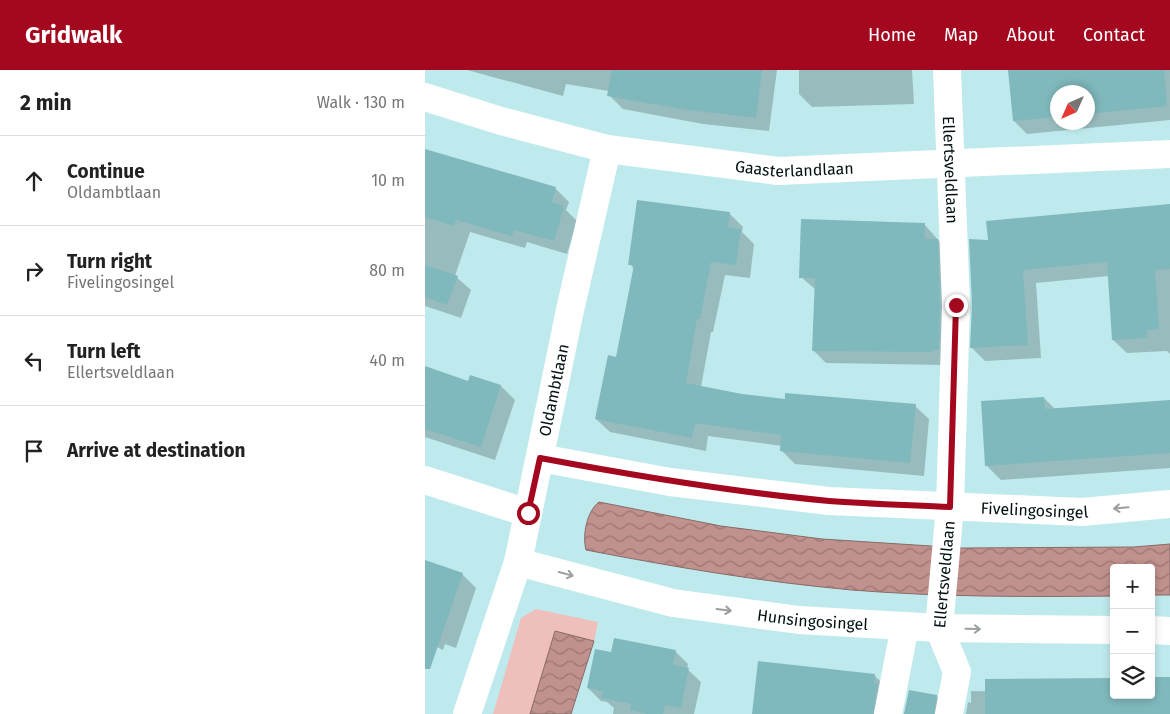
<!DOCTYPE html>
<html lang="en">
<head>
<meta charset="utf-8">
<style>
	:root { --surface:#fff; --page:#f6f6f6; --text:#222; --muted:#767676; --line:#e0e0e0; --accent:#a3081e }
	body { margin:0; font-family:"Fira Sans",sans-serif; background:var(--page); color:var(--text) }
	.controls { position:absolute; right:15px; bottom:15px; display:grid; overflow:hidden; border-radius:5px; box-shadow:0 2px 8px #0003 }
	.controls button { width:45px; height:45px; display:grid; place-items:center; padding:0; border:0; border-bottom:1px solid var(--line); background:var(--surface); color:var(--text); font:25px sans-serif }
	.compass { position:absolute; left:625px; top:15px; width:45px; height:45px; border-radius:50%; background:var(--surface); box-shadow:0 2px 8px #0003; rotate:225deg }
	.stop { position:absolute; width:15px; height:15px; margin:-11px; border:4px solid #a3081e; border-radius:50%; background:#fff }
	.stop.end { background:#a3081e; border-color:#fff; box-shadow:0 1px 5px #0008 }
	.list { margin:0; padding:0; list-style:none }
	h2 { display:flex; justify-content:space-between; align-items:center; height:65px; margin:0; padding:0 20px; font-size:21px }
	h2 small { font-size:16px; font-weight:400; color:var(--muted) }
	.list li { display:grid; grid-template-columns:32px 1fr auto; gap:15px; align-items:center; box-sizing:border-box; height:90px; padding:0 20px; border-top:1px solid var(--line) }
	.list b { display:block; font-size:19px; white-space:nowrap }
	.list p { margin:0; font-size:16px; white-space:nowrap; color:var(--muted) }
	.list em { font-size:16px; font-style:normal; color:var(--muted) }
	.icon { flex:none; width:28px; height:28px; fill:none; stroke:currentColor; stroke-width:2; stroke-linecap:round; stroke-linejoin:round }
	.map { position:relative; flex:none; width:745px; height:644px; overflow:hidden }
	header { display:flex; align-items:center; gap:30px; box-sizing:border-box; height:70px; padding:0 25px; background:var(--accent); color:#fff }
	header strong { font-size:24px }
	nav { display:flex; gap:28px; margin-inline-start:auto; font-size:18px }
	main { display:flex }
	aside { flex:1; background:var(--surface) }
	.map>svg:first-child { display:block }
</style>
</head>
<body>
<header>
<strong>Gridwalk</strong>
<nav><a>Home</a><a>Map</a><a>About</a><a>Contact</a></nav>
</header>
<main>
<aside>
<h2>2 min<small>Walk · 130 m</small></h2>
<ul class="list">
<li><svg class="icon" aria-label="ahead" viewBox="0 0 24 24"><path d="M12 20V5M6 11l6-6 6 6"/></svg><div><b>Continue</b><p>Oldambtlaan</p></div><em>10 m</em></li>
<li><svg class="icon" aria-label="right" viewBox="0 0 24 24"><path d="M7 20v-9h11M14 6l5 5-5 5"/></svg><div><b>Turn right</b><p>Fivelingosingel</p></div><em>80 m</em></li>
<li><svg class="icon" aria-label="left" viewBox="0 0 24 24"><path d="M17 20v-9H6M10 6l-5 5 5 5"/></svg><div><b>Turn left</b><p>Ellertsveldlaan</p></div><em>40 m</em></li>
<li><svg class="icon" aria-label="arrive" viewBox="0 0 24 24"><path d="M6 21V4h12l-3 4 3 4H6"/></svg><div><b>Arrive at destination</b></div></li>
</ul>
</aside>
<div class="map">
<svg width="745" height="644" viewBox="0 0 745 644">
	<defs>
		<pattern id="water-waves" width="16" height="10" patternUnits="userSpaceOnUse" patternTransform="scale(1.25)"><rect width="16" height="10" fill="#c1918d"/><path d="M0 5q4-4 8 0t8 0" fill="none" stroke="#9b7572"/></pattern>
	</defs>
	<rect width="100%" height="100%" fill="#bfeaed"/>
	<!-- grass -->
	<polygon fill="#eebfbb" points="111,539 173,552 169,571 130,562 105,644 68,644 96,548"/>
	<!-- water -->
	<g fill="url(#water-waves)" stroke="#886a68">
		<path d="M174,432L296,456L397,469L537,478L709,477L745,474V525H726V498H689V526C602,527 514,527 427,520C338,512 249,497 161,480C157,465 162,441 174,432Z"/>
		<polygon points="130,561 169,571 146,644 105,644"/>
	</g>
	<!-- shadow -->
	<g fill="#0003" fill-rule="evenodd">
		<polygon points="42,0 352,0 344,61 278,54 198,39 184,25 184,21 141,14 138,26"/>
		<polygon points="374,0 487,0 489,34 387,37 374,24"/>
		<path d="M584,0H745V50L602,64L589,51ZM632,22H662V52H632Z"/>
		<polygon points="0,80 131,119 144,132 141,140 152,151 142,184 102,172 100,178 45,162 30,206 46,220 36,248 0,236"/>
		<polygon points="745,135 745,284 742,281 702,283 688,270 684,206 611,213 616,288 560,291 547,278 564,171"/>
		<polygon points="304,143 318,157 317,162 329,174 325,208 300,205 288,262 286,262 276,317 317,326 361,330 490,336 504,349 499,406 370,394 356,380 357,376 283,366 281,381 185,362 171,349 192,288 209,199 205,194"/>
		<polygon points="499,154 525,183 520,295 401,293 388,280 391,220 376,207"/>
		<polygon points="0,297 44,312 46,306 76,316 90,330 70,390 0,367"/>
		<polygon points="619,328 630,339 745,331 745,398 576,410 562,396"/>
		<polygon points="0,492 37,504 51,518 31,578 20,574 18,580 0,571"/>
		<polygon points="250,581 263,594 262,599 276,612 269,644 188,644 189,638 182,632 176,631 163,618 186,584"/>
		<polygon points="449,605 462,618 463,644 328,644"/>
		<polygon points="745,609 745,644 541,644 543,632 546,633 546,621 726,625"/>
		<polygon points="485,621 511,626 524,639 524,644 479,644"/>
	</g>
	<!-- building -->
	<g fill="#80b9bd">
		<polygon points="187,0 337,0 331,48 263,40 182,26"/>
		<polygon points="583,0 739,0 742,36 662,44 662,22 632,22 632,47 588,51"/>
		<polygon points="0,79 131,117 127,132 139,136 129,171 89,160 87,166 31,150 29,156 0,147"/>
		<polygon points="212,130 305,142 303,157 316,159 311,195 286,192 275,249 272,249 261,313 317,324 360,329 360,323 491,334 485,393 355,381 356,365 270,353 267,368 170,349 183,285 191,287 209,195 203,195"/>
		<polygon points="745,134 745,199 730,200 734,259 722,260 722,268 687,270 682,192 598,200 603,275 545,278 547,235 544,169 563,170 561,151"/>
		<polygon points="376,149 500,153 500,169 513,169 515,235 514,280 508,280 508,282 387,281 390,208 374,208"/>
		<polygon points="0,195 33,206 22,235 0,227"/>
		<polygon points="0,296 43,311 45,305 76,315 56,377 0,359"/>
		<polygon points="619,327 620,339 745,330 745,383 560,396 556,331"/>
		<polygon points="0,490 38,503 5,599 0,599"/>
		<polygon points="189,568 251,580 248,595 264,598 256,638 240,635 238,644 223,644 205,640 206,634 176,628 178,621 162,618 170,579 186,582"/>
		<polygon points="333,591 450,604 449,613 453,614 448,644 327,644"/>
		<polygon points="726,607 745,607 745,644 560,644 560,609 689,608 689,625 726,625"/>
		<polygon points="484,620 512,625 509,644 479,644"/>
	</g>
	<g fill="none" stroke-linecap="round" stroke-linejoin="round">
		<!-- pedestrian -->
		<path stroke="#fff" stroke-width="28" id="s1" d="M514,558L525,437"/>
		<!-- minor -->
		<g stroke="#fff" stroke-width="28">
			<path id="s2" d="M522,0L531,235L525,437"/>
			<path id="s3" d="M0,27L76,51L182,79L353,101L745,84"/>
			<path id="s4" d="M115,388L245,412L404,431L657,442L745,434"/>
			<polyline points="0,410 103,443"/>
			<path id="s5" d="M93,492L248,533L374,550L514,558L689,560"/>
			<polyline points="514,558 532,602 524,644"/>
			<polyline points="726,560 745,561"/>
			<path id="s6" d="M42,644L93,492L145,240L182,79"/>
			<polyline points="463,644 480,556"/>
		</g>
	</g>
	<!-- one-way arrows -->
	<defs><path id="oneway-shaft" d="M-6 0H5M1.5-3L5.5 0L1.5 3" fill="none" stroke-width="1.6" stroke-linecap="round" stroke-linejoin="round" transform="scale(1.25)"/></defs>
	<g stroke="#9a9fa0">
		<use href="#oneway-shaft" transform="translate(696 438) rotate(175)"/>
		<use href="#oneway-shaft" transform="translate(141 504) rotate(15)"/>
		<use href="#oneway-shaft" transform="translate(299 540) rotate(7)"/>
		<use href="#oneway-shaft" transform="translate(548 559) rotate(1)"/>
	</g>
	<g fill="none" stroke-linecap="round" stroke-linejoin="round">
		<!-- route -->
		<path stroke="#a3081e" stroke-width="6" d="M103,443L115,388C211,406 307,422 404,431C444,434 484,435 525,437L531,235"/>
	</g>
	<g text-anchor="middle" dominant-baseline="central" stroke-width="4" stroke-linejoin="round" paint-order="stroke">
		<!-- street labels -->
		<g font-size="16" fill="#021012" stroke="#bfeaed">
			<text stroke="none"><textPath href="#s3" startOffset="378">Gaasterlandlaan</textPath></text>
			<text stroke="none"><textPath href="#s2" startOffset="100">Ellertsveldlaan</textPath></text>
			<text stroke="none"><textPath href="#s6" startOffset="336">Oldambtlaan</textPath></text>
			<text stroke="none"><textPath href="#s4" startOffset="498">Fivelingosingel</textPath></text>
			<text stroke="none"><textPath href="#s1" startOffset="54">Ellertsveldlaan</textPath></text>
			<text stroke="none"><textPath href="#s5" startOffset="301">Hunsingosingel</textPath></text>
		</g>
	</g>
</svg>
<div class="controls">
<button>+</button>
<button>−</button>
<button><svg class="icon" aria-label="layers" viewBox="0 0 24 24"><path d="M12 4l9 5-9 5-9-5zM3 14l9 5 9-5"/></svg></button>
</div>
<svg class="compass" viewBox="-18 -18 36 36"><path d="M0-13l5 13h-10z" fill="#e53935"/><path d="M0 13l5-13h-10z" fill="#767676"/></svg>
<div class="stop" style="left:103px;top:443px"></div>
<div class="stop end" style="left:531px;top:235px"></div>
</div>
</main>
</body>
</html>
